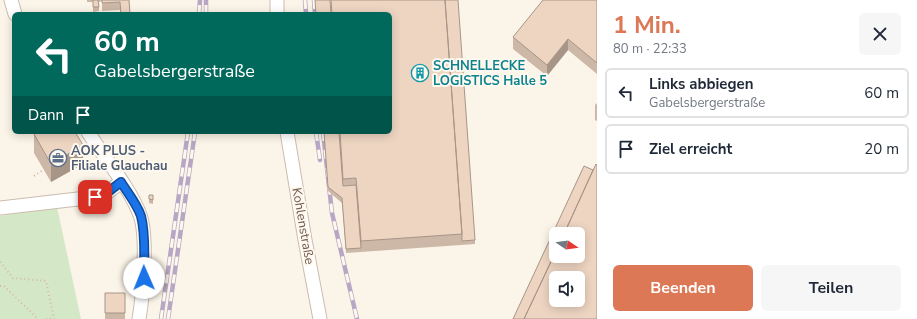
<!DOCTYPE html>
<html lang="de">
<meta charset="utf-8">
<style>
:root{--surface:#fff;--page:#f6f6f7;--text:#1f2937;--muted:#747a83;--line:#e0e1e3;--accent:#dc7856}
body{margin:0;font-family:"Nunito Sans",sans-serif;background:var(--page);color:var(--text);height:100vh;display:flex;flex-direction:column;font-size:15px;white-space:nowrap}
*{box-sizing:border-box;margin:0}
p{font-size:13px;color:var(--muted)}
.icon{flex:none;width:22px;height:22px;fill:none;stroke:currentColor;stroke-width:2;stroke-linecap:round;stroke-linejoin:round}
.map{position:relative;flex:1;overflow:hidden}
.sheet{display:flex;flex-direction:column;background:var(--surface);width:320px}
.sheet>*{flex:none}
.hud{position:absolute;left:12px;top:12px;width:380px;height:122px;border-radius:6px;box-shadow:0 2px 10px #0003;background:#00695c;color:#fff;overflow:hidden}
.needle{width:26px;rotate:103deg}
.controls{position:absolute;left:549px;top:227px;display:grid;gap:8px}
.controls a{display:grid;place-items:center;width:36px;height:36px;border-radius:6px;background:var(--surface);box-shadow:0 2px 10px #0003;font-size:20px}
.pin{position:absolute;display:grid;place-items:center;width:34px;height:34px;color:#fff;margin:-17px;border-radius:8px;box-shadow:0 2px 6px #0006}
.me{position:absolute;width:44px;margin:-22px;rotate:359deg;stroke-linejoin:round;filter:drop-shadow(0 0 3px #0008)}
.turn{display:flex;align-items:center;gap:14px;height:84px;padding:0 16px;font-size:18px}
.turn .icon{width:52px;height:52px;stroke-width:2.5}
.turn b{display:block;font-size:28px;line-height:34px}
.then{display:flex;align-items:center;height:38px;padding:0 16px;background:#0003;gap:8px;font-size:15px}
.round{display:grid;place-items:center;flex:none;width:42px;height:42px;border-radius:6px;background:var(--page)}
.headline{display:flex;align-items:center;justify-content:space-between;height:68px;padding:0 16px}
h1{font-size:24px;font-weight:700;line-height:30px;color:var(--accent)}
.primary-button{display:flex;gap:8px;margin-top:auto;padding:8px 16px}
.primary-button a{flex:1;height:46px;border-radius:6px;background:var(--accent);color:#fff;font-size:16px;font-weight:700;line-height:46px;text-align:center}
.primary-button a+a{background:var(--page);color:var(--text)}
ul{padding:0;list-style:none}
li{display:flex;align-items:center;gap:12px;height:50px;margin:0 8px 6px;padding:0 8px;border:2px solid var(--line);border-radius:6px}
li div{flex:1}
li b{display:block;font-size:15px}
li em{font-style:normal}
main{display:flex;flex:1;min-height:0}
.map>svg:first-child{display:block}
</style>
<main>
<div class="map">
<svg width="597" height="319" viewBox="0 0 597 319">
<rect width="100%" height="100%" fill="#fbf4e8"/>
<!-- green -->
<path fill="#d4e8c7" d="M57,207L81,319H0V216Z"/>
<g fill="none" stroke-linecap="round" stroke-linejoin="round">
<defs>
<path id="minor" d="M11,0L15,14
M277,14V0
M88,132C104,157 130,188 140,215C148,236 143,296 139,319
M287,132L305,240L320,319
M0,208L95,197L108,192L121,182"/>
</defs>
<!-- minor casing -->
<use href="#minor" stroke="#ccbcaf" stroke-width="15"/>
<!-- path -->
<path stroke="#d4b8a5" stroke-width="2" stroke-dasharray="1 3" stroke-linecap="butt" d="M34,176L43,170
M0,262L13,278L46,281L54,319
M0,286H4L38,319
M46,319L53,318"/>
<!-- minor -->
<use href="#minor" stroke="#fff" stroke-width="13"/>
<defs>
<path id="rail" d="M305,0L306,14
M314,0L315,14
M199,14L200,0
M206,14V0
M316,132L320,160
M323,132L332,213L357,319
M161,319L188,132
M168,319L195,132"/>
</defs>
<!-- rail casing -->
<use href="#rail" stroke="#b8a7c4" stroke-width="4.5"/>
<!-- rail -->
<use href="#rail" stroke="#fef8ee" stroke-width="3" stroke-dasharray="9" stroke-linecap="butt"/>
</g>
<!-- wall -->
<path fill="#cdb7a7" d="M87,0H129L130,14H120V10L102,11V1L99,2V11L93,12V2H87Z
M597,0V74L568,50L547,76L513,49V37Z
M597,103V121L595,120V105Z
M324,132L475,240V244L346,253L342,203L328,191Z
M34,134L83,164L51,182L34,153Z
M149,195H153V204L149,203Z
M105,293H125V319H105Z"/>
<!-- shaded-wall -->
<path fill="#a79588" d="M568,39V50L547,76V65Z
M83,145V164L51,182V164Z"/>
<!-- building -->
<path fill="#eed5c2" stroke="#a79588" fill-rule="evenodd" d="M93,0H98L99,7H93Z
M102,0H129L130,14H121L120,2L102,3Z
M315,0H330L331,14H316Z
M331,0H445L462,234L361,241L356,178L343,179L340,132H390V14H332Z
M445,0H458L475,240L462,241V234Z
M543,0H597V63L568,39L547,65L513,37Z
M37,132H75L83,145L51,164L34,134Z
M324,132H339L343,186L356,185L361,248L346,249L342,198L328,187Z
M596,164L597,165V319H524L556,251V256H578V234H564ZM556,278H578V300H556Z
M584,166L593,170L564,234H556V251L524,319H513Z
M149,195H153V200L149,199Z
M105,293H125V313H105Z"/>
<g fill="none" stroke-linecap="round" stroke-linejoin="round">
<defs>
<path id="route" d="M95,197L108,192L121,182C127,192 137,204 141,216C146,235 144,259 144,278"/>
</defs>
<!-- route casing -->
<use href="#route" stroke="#114b97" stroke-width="10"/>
<!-- route -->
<use href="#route" stroke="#1a73e8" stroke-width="7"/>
</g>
<!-- icons -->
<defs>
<symbol id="building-ring" viewBox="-11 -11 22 22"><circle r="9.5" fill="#fef8ee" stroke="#0f9aa8" stroke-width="1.5"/><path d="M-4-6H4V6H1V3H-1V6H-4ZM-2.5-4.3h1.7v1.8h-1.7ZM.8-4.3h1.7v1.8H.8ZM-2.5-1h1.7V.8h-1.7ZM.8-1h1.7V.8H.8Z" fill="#0f9aa8"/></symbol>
<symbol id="office-ring" viewBox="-11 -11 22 22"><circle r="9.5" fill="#fef8ee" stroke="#5c6f8a" stroke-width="1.5"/><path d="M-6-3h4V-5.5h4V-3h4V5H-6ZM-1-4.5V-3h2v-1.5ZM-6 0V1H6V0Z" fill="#5c6f8a"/></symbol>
</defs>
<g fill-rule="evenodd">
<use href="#building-ring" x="410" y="63" width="20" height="20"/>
<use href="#office-ring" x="48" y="148" width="20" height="20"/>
</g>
<g text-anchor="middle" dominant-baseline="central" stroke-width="4" stroke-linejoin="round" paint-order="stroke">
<!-- culture labels -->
<g font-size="13" font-weight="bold" fill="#0d838f" stroke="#fef8ee" text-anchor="start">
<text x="433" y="66">SCHNELLECKE<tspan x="433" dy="15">LOGISTICS Halle 5</tspan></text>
</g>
<!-- service labels -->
<g font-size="13" font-weight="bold" fill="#4e5e75" stroke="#fef8ee" text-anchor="start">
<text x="71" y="151">AOK PLUS -<tspan x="71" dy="15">Filiale Glauchau</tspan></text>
</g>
<!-- street labels -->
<g font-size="13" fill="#735c4e" stroke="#fef8ee">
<text transform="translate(303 226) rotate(80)">Kohlenstraße</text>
</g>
</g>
</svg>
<div class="controls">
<a><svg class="needle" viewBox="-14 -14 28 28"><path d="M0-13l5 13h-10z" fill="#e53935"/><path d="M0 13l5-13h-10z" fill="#747a83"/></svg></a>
<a><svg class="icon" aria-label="sound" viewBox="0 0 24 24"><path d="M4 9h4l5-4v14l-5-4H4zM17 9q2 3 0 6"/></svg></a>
</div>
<div class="pin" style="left:95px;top:197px;background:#d93025"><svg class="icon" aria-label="arrive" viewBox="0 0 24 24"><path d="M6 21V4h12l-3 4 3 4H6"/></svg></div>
<svg class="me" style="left:144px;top:278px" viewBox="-20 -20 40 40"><circle r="19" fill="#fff"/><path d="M0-13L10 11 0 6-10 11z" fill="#1a73e8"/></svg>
<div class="hud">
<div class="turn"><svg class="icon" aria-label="left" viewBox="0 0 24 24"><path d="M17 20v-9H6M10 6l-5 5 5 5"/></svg><div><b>60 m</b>Gabelsbergerstraße</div></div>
<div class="then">Dann<svg class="icon" aria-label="arrive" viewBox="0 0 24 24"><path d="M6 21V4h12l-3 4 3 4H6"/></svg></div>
</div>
</div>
<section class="sheet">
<div class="headline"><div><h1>1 Min.</h1><p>80 m · 22:33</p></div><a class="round"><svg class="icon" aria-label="close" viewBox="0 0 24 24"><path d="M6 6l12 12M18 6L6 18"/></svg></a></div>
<ul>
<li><svg class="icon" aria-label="left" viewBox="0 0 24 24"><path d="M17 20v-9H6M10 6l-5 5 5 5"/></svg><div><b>Links abbiegen</b><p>Gabelsbergerstraße</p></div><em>60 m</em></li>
<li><svg class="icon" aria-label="arrive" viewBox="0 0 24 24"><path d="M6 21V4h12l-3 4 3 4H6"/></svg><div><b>Ziel erreicht</b></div><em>20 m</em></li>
</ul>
<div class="primary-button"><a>Beenden</a><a>Teilen</a></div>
</section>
</main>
